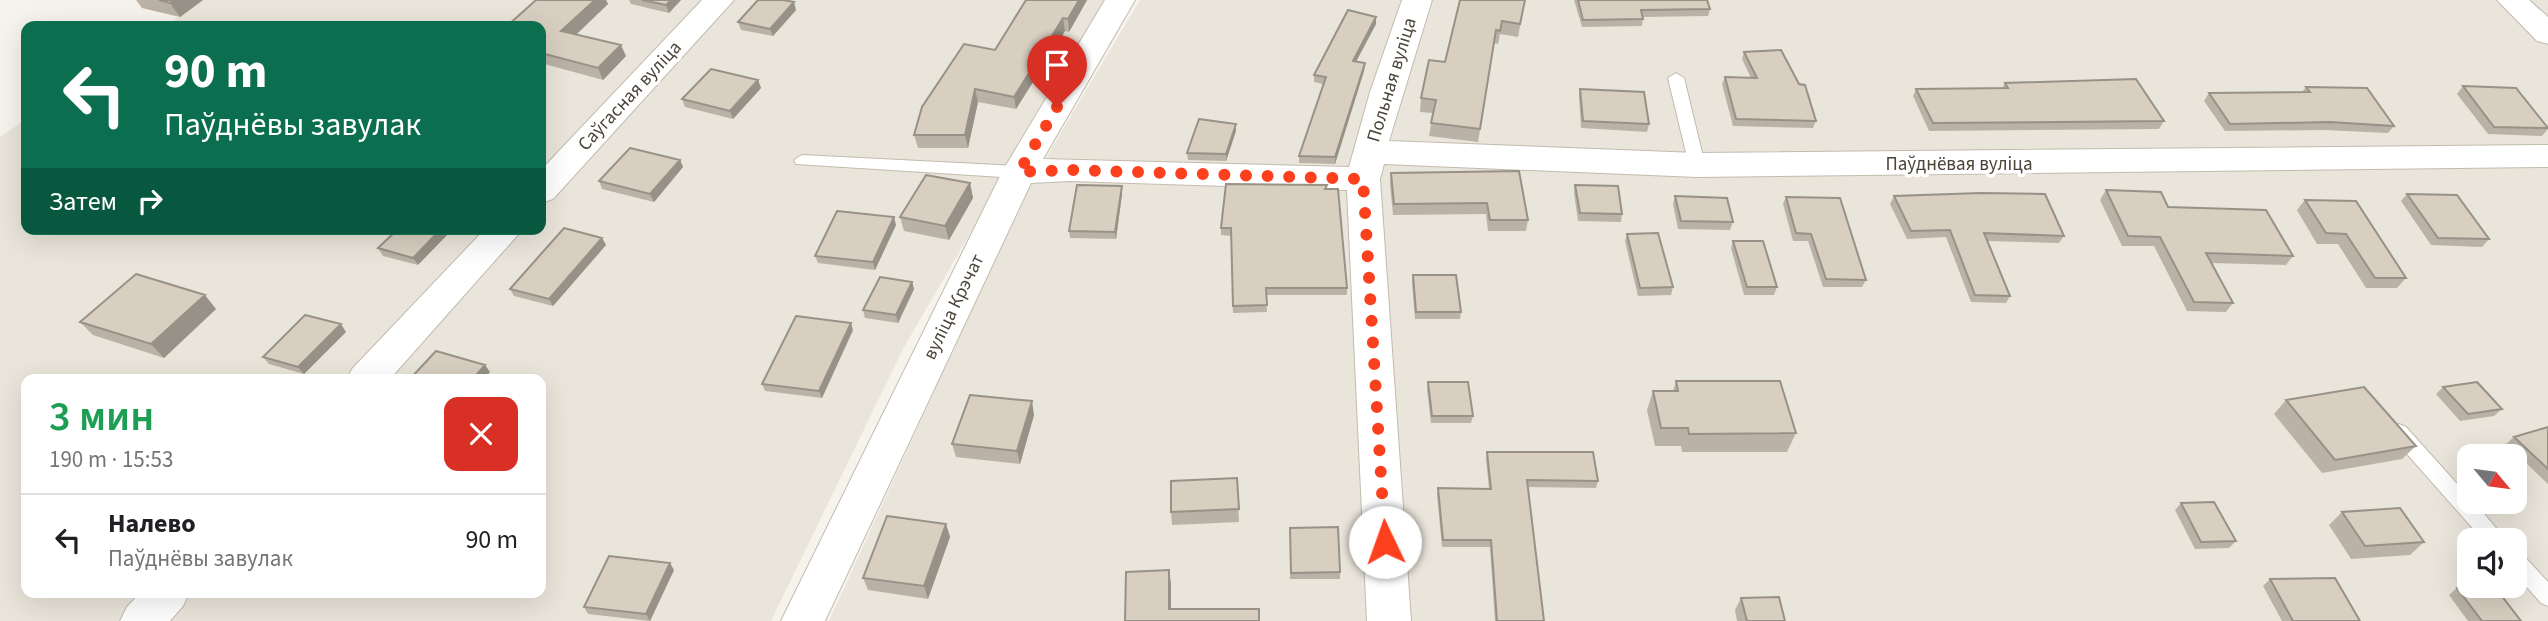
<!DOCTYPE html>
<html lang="ru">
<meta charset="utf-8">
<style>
:root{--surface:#fff;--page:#f6f6f6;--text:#202124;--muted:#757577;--line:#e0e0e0}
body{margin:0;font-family:"Source Sans 3",sans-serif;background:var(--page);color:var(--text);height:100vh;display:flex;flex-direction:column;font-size:26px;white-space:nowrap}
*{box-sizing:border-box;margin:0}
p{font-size:23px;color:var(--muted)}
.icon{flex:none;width:38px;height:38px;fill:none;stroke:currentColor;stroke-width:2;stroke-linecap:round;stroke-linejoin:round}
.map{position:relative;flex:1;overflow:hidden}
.details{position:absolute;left:21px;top:374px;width:525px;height:224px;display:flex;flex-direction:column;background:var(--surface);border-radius:14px;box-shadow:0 7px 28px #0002}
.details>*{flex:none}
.banner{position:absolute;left:21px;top:21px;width:525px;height:214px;border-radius:14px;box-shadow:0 7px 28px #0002;background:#0b6e4f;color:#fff;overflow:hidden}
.needle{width:46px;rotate:119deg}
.tools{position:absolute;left:2457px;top:444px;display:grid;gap:14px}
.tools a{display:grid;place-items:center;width:70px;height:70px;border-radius:14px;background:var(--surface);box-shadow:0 7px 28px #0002;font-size:35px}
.pin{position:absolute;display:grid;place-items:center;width:60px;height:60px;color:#fff;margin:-72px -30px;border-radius:50% 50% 50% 0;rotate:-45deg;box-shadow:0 0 7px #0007}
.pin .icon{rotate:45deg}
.me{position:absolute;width:77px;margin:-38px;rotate:357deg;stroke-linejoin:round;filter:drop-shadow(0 0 5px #0008)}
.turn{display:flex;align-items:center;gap:24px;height:147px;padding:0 28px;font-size:32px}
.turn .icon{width:91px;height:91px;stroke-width:2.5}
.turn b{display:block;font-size:49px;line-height:60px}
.then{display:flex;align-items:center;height:66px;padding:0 28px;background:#0003;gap:14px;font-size:26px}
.round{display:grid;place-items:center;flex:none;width:74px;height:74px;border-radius:14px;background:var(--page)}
.head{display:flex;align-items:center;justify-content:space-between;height:119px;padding:0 28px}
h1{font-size:42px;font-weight:600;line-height:52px;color:#1e9e55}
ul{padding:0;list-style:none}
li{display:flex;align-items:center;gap:21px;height:91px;padding:0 28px;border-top:2px solid var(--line)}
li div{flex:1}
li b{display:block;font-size:26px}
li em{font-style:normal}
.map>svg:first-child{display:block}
</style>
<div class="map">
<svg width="2548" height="621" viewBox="0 0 2548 621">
<rect width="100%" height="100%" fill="#f6f3ec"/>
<!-- residential -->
<path fill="#eae5da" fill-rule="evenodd" d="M203,0H1105L903,349L771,621H0V137L26,119V229H541V26H166ZM26,380H541V593H26Z
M1140,0H2548V621H829L1025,193ZM2469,457H2515V502H2469ZM2469,541H2515V586H2469Z"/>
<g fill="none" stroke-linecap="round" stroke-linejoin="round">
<defs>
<path id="service" d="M1676,73L1684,78L1705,165L1697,170L1689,165L1668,78Z
M802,155L1019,166L1027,172L1019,178L796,164L794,160Z
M2399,424L2406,427L2469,497V502H2474L2507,541H2484L2392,437L2390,432L2392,427Z
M2515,551L2522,554L2548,582V606L2541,603L2515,574Z"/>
<path id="minor" d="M702,0H734L553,199L541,203V170Z
M1105,0H1135L1043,159L1349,167L1370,92L1402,0H1432L1389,141L1697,153L2548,145V167L1697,177L1384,164L1380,179L1411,621H1367L1347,190L1070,181L1031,183L825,621H781L1002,172Z
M2497,0H2529L2548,17V44L2537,41Z
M485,229H523L389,380H347L352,369Z
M140,593H189L183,606L170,621H120L127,607Z"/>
</defs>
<!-- service casing -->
<use href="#service" stroke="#c2bbae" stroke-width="2"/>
<!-- minor casing -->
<use href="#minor" stroke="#c2bbae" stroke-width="2"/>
<!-- service -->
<use href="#service" fill="#fff" fill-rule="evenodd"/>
<!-- minor -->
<use href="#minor" fill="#fff" fill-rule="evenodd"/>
</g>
<!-- wall -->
<path fill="#bab2a6" d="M136,0H203L180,17L142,8Z
M536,0H606L608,4L576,35L626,56L603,80L541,63V26Z
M629,0H681L669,13L631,4Z
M1087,0L1069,32L1065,31L1016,109L978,102L968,148H918L914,135L995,50Z
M1525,0L1518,37L1500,34L1498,44L1494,43L1478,142L1429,136L1433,113L1420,112L1421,98L1445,62Z
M1574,0H1707L1710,9L1708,16L1643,17L1642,26L1582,27Z
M796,10L773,36L741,30L738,22Z
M1376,24L1356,62L1365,63L1364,71L1335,164L1299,163V156L1323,84L1314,82V75Z
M1744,52L1816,121L1813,128L1733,126L1722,84L1725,77L1751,78L1742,59Z
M758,80L761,88L733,119L685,107L682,99Z
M2005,83L2164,121L2159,129L1929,131L1913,96L1916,89L2002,88Z
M2463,86L2548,127V129L2542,136L2488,134L2457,94Z
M2306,87L2394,126L2388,133L2324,130L2225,131L2204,101L2209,93L2302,92Z
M1580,89L1649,124L1647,132L1581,128L1579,96Z
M1236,124V131L1226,161L1188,160L1187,153Z
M680,160L683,167L654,202L602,189L599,181Z
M1519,171L1528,220L1526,231H1488L1486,214L1393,215L1390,184L1391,173Z
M970,183L973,198L949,240L904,231L900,217Z
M1575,185L1622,214L1621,222L1578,221L1574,193Z
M1122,186V194L1116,239L1070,238L1069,231Z
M1327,189L1347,288V295H1266L1267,312L1233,313L1231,236L1221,235V228Z
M2106,190L2168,207L2293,256L2286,265L2211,263L2233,303L2226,312L2187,311L2154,246H2122L2100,200Z
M2407,194L2489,239L2482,247L2431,245L2401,201Z
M1675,196L1733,222L1730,230L1678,229L1673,204Z
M1894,196L2064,236L2059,243L1988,241L2010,296L2006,303L1971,302L1946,237L1907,239L1890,204Z
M1786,197L1866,280L1862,287H1823L1808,241H1793L1783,204Z
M2305,200L2406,278L2397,288H2366L2338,244H2317L2297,210Z
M896,225L875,270L818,263L815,256Z
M398,229L418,265L383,256L378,248Z
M1627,234L1673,287L1671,295L1638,296L1625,241Z
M602,238L606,245L553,306L514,296L510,289Z
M1733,241L1777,287L1774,295H1744L1731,248Z
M1413,275L1461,312L1460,319H1415L1412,283Z
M912,282L914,289L898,323L865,318L863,310Z
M216,309L164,358L93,335L80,322Z
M853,330L822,398L765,391L762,384Z
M346,332L304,374L269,364L263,357Z
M1676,381L1796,433L1787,452H1682L1681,446H1655L1647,410L1653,391H1673Z
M1428,382L1473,416L1471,423H1431L1427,389Z
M2443,387L2502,409L2494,416L2460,421L2436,394Z
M2286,400L2416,446L2402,459L2322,473L2274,414Z
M1034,415L1020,464L956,457L952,444Z
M2548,427V484L2506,444L2514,437Z
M1487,452L1598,481L1596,488L1528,487L1544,621H1495L1490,547H1442L1437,495L1438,488L1489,489L1486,459Z
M1237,478L1239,522L1172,525L1171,512Z
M2181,503L2236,541L2229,548L2195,549L2175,510Z
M2342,512L2424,542L2410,555L2351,559L2329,525Z
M946,524L950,537L928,599L868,590L863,578Z
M1290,528L1340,572V579H1290Z
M674,570L650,621L588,614L584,607Z
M2270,579L2360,621H2282L2263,586Z
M2457,588L2521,621H2468L2449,595Z
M1741,598L1785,621H1737L1735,610Z"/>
<!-- shaded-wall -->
<path fill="#979187" d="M174,0H203L180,17L170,3Z
M595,0H606L608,4L567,43L561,31Z
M671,0H681L669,13L666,5Z
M1079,0H1087L1069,32L1068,19Z
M794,2L796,10L773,36L770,29Z
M1376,17V24L1352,69L1353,61Z
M1063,18L1065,31L1016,109L1014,97Z
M621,45L626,56L603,80L598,68Z
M1365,63L1364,71L1335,164V157Z
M758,80L761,88L733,119L730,111Z
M975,89L978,102L968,148L965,135Z
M1236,124V131L1226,161V154Z
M680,160L683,167L654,202L650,194Z
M970,183L973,198L949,240L945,226Z
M1122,186V194L1116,239L1115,232Z
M894,217L896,225L875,270L873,262Z
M441,229H453L418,265L413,258Z
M602,238L606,245L553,306L549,299Z
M912,282L914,289L898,323L896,315Z
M205,295L216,309L164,358L151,344Z
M851,323L853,330L822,398L819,391Z
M341,324L346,332L304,374L298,367Z
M485,365L490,372L483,380H472Z
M1032,401L1034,415L1020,464L1017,451Z
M946,524L950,537L928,599L924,586Z
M670,563L674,570L650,621L646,614Z
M1169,570L1171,583V621L1169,609Z"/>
<!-- building -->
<path fill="#d8cfc1" stroke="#979187" stroke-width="2" d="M159,0H174L170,3Z
M536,0H595L561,31L621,45L598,68L541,53V26H507Z
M642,0H671L666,5Z
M758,0H783L794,2L770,29L738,22Z
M1026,0H1079L1068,19L1063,18L1014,97L975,89L965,135H914L922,107L964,44L995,50Z
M1460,0H1525L1520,24L1502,21L1500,31L1496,30L1480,129L1431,123L1436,100L1421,98L1429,60L1445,62Z
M1578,0H1707L1710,9L1641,10L1643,19L1583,20Z
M1348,10L1376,17L1353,61L1365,63L1335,157L1299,156L1326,77L1314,75Z
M1781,50L1799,84L1805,85L1816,121L1736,119L1725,77L1757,78L1744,52Z
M711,69L758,80L730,111L682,99Z
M2136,79L2164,121L1933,123L1916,89L2008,88L2005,83Z
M2463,86L2516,88L2548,128L2494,127Z
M2306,87L2367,88L2394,126L2330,122L2230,124L2209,93L2310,92Z
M1580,89L1644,92L1649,124L1583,121Z
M1199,119L1236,124L1226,154L1187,153Z
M630,148L680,160L650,194L599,181Z
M1519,171L1528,220H1490L1487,203L1394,204L1391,173Z
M926,175L970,183L945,226L900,217Z
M1226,184L1327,185L1325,189H1338L1347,288H1266L1267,305L1233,306L1231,228H1221Z
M1077,185L1122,186L1115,232L1069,231Z
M1575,185L1618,186L1622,214L1580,213Z
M2106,190L2161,192L2168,207L2266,210L2293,256L2206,253L2233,303L2194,302L2160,237L2128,236Z
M1981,193L2045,194L2064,236L1984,233L2010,296L1975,295L1950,230L1911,231L1894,196Z
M2407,194L2457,195L2489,239L2438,238Z
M1675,196L1727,198L1733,222L1681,221Z
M1786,197L1840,198L1866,280L1826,279L1811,234L1796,233Z
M2305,200L2356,201L2406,278H2375L2346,234L2326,233Z
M837,211L894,217L873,262L815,256Z
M564,228L602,238L549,299L510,289Z
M398,229H441L413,258L378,248Z
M1658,233L1673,287L1640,288L1627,234Z
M1733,241H1763L1777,287H1747Z
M136,274L205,295L151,344L80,322Z
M1413,275H1456L1461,312H1416Z
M880,277L912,282L896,315L863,310Z
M305,315L341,324L298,367L263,357Z
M796,316L851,323L819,391L762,384Z
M436,351L485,365L472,380H409Z
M1676,381H1780L1796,433L1689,434L1688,428H1661L1653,391H1678Z
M1428,382H1468L1473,416H1432Z
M2477,382L2502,409L2468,414L2443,387Z
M2364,387L2416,446L2335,460L2286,400Z
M970,395L1032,401L1017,451L952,444Z
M2548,427V469L2514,437Z
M1487,452H1593L1598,481L1527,480L1544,621H1497L1491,540H1443L1438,488L1491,489Z
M1237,478L1239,509L1171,512V481Z
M2214,502L2236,541L2201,542L2181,503Z
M2400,508L2424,542L2365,546L2342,512Z
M887,516L946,524L924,586L863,578Z
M1338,527L1340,572L1291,573L1290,528Z
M609,556L670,563L646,614L584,607Z
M1169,570V609H1259V621H1125L1126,572Z
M2335,578L2360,621H2293L2270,579Z
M2473,586H2494L2521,621H2482L2457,588Z
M1779,597L1785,621H1747L1741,598Z"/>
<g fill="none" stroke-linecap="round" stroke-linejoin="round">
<!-- route -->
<path stroke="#fc3f1d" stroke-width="12" stroke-dasharray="0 21.6" d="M1057,107L1019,172L1070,170L1363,179L1385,542"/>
</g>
<g text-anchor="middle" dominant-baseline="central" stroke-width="7" stroke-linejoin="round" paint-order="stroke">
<!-- street labels -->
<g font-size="19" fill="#4b4439" stroke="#fff">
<text transform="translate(1392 80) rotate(-73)">Польная вуліца</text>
<text transform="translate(630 96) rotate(-47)">Саўгасная вуліца</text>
<text x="1959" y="164">Паўднёвая вуліца</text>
<text transform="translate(954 307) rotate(-64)">вуліца Крэчат</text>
</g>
</g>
</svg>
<div class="tools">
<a><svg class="needle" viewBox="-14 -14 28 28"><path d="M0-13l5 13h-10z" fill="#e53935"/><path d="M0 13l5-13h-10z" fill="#757577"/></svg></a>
<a><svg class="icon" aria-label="sound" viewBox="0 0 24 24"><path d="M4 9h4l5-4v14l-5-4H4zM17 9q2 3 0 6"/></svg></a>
</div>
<div class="pin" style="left:1057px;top:107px;background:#d93025"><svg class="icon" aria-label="arrive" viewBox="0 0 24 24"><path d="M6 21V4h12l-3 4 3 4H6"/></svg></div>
<svg class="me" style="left:1385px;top:542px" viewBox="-20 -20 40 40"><circle r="19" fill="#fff"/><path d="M0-13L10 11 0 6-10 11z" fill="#fc3f1d"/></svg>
<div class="banner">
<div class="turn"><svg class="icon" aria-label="left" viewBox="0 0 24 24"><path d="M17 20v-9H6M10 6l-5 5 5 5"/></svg><div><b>90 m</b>Паўднёвы завулак</div></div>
<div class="then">Затем<svg class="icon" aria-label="right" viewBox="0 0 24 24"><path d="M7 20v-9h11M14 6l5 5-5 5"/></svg></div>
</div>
<section class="details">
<div class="head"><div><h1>3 мин</h1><p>190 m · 15:53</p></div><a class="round" style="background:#d93025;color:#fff"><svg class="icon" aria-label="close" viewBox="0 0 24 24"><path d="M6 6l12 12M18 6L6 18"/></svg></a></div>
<ul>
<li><svg class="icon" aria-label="left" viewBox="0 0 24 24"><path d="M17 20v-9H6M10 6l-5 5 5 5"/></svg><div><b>Налево</b><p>Паўднёвы завулак</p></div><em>90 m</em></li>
</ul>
</section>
</div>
